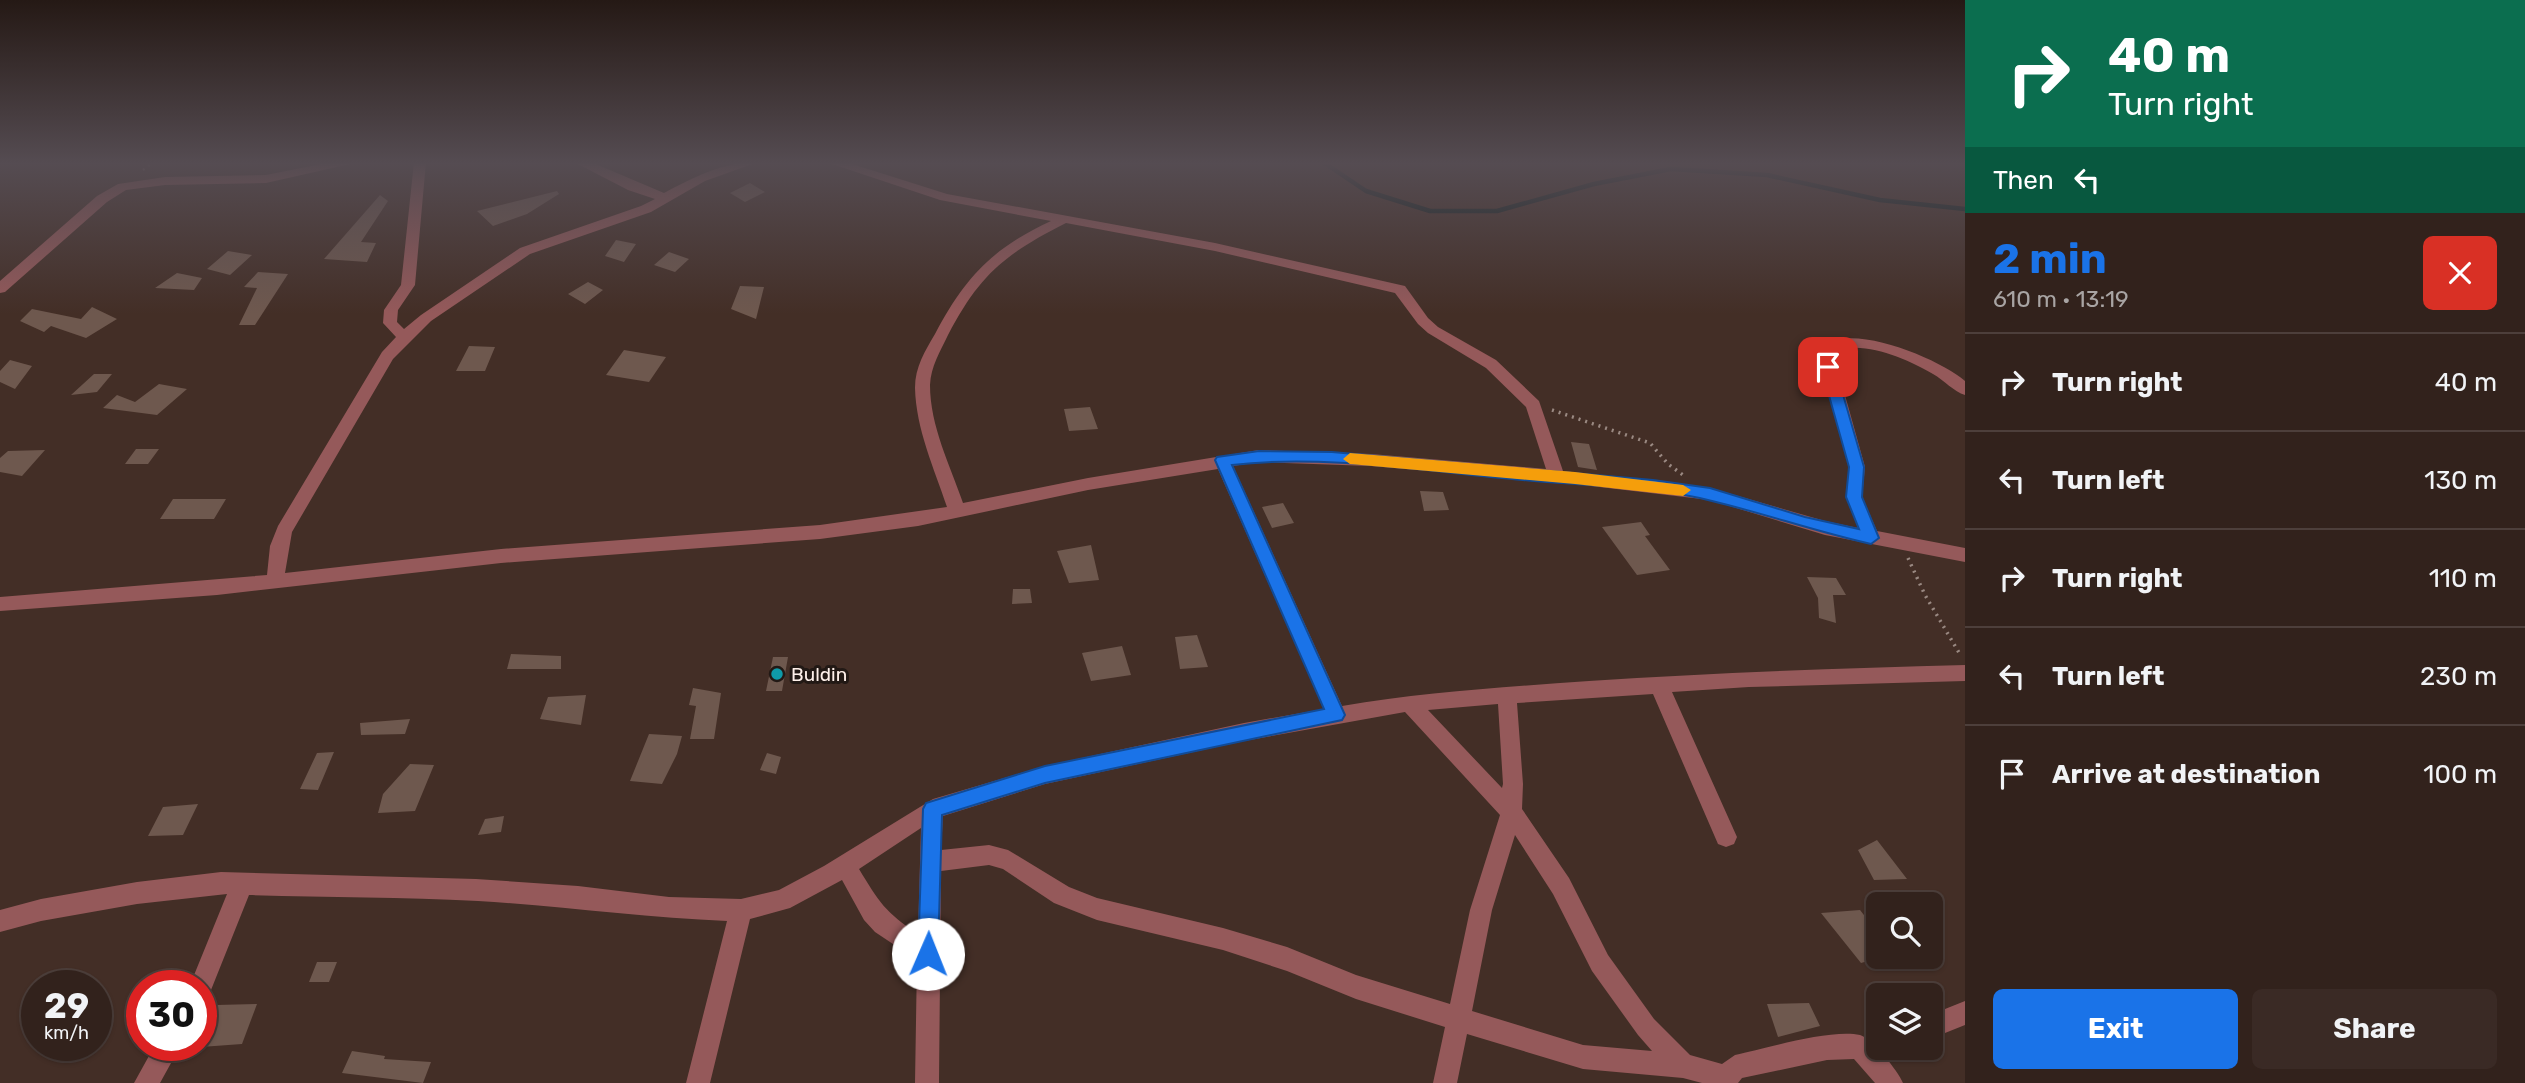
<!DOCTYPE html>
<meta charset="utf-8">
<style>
:root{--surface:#32221c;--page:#3a2a25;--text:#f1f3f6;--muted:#a8a4a3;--line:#4d3f3b;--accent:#1a73e8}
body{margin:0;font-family:Rubik,sans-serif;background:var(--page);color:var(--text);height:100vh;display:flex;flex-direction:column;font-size:26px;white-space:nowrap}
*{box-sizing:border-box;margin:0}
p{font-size:23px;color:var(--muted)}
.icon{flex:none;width:38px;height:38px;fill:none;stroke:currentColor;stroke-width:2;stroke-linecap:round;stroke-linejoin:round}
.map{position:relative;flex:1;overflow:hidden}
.drawer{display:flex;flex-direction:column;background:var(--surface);width:560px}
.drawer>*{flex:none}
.guide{background:#0b6e4f;color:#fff;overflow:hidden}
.buttons{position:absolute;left:1866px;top:892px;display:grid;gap:14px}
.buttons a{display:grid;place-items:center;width:77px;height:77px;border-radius:10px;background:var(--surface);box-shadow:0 2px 5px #0004,0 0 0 2px var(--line);font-size:35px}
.speed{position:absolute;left:21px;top:970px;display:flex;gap:14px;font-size:35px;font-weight:700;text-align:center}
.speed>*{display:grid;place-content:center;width:91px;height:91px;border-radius:50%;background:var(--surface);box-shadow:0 2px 5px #0004,0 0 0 2px var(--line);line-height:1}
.speed small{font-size:18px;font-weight:400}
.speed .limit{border:10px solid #d22;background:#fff;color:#111}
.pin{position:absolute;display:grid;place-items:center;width:60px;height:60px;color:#fff;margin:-30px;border-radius:14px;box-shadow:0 4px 10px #0006}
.me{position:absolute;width:77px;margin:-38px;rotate:1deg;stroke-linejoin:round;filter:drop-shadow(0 0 5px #0008)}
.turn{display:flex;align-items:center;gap:24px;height:147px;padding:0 28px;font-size:32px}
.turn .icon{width:91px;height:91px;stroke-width:2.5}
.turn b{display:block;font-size:49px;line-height:60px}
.then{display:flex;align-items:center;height:66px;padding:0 28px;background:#0003;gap:14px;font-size:26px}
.round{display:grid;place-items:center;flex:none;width:74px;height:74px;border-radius:10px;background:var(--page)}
.headline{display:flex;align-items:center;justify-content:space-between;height:119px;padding:0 28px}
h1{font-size:42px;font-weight:700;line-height:52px;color:var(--accent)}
.button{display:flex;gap:14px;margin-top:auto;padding:14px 28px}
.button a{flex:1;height:80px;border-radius:10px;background:var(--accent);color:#fff;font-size:28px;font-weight:700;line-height:80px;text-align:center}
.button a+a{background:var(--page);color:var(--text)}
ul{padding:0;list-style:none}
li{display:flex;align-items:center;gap:21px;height:98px;padding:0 28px;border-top:2px solid var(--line)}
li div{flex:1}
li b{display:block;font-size:26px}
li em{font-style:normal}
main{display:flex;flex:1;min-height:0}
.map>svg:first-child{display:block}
</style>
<main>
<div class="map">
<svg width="1965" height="1083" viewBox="0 0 1965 1083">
<rect width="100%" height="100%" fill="#432e26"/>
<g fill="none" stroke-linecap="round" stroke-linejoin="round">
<!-- stream -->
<path stroke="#0b1d1e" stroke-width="4.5" d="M1323,162L1366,191L1430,211H1497L1594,184L1671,169L1767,175L1880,200L1965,209"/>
</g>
<!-- building -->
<path fill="#6e584e" d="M750,183L765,192L745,202L730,193Z
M557,191L559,194L527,214L493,226L477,211Z
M380,195L388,201L361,242L376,243L367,262L324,259Z
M616,240L636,244L624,262L605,256Z
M228,251L252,255L230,275L207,269Z
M669,252L689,259L675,272L654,265Z
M258,272L288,274L255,325H239L257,288L244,287Z
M177,273L202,278L194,290L155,288Z
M588,282L603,290L585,304L568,294Z
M740,286L764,287L756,319L731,309Z
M92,307L117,319L86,338L51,326L44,332L20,321L32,309L81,319Z
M469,346L495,347L485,371H456Z
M624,350L666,357L649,382L606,375Z
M10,360L32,366L15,389L0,382V371Z
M94,374H112L97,392L71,395Z
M159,384L187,389L157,415L103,408L117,395L135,402Z
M1090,407L1098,429L1069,431L1064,409Z
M1571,442L1589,444L1597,470L1578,467Z
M136,449H159L148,464H125Z
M45,450L22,476L0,472V458L8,451Z
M1420,491L1443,492L1449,510L1424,511Z
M173,499H226L214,519H160Z
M1283,503L1294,523L1272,528L1262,507Z
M1641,522L1650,535L1645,536L1670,570L1637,575L1602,527Z
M1091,545L1099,580L1069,583L1057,551Z
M1807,577L1836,578L1846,595H1833L1836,623L1819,618L1818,598Z
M1013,589H1030L1032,603L1012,604Z
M1197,635L1208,667L1180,669L1175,637Z
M1122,646L1131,675L1091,681L1082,653Z
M511,654L561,656V669H507Z
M773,657H788L782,691H766Z
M693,688L721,693L714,739H690L696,706L689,705Z
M586,695L581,725L540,719L548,697Z
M410,719L405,734L361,735L360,723Z
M649,734L682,736L677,754L662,784L630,781Z
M334,752L318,790L300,789L317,753Z
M767,753L781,757L776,774L760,770Z
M410,764L434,765L415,811L378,813L383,794Z
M198,804L183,835L148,836L163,807Z
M504,816L501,832L478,835L485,819Z
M1877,840L1907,879L1874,880L1858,850Z
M1860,910L1878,933V958L1861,963L1821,913Z
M317,962H337L329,982H309Z
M1809,1003L1820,1026L1778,1037L1767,1004Z
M257,1004L242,1044L201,1047V1020L204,1012L213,1011L216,1005Z
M352,1051L385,1056L384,1059L431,1062L423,1083L342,1073Z"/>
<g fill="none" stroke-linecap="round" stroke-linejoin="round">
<!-- path-far1 -->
<path stroke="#9a8982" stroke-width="2.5" stroke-dasharray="2 4.5" stroke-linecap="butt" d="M143,170L153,162"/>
<!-- path -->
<path stroke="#9a8982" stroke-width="3.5" stroke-dasharray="2 5" stroke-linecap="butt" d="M1552,410L1650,443L1668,464L1683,475
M1908,558L1925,595L1961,656"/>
<!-- minor -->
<path fill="#95595a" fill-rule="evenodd" d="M331,162H359L266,183L165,185L126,190L107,202L5,292L0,293V281L97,196L118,184L165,177L266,175Z
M414,162H426L415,285L398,310L397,322L404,329L421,315L520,248L641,206L655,199L628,190L574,162H591L664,193C694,177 723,162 758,162L705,181L651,212L530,254L431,321L393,359L292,532L285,573L501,549L820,525L947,507C934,468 916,429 915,388C915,367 925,351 935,334C965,277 993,248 1051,221L940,200L826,162H846L947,194L1215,243L1405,286L1428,318L1438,327L1496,360L1539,401L1563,471L1710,488L1825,521L1858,528L1846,497L1849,467L1818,350C1845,318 1940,359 1965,381V395C1954,392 1944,380 1933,374C1907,359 1863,339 1833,352L1865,467L1862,497L1877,531L1965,548V562L1825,535L1710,500L1557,482L1371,466L1259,462L1233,466L1342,706C1424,692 1506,687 1589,681C1715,673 1840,668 1965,665V681L1749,687L1672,692L1737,837L1734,844L1726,847L1718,844L1653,694L1517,703L1523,784L1522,809L1569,878L1608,955L1654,1019L1690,1055L1722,1064L1735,1055C1767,1048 1830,1029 1860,1035C1872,1038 1898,1071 1903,1083H1875L1854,1059L1827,1060L1742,1078L1738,1083H1702L1683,1078L1583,1069L1467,1034L1457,1083H1433L1445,1027L1356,999L1287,971L1223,950L1097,920L1054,903L1003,869L989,865L941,871L939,1083H915L917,960L875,932L864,920L842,880L790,908L750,919L710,1083H686L727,921C644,918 561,906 478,901C402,897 325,897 249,895L209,995L201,999V985H190L227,894L137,904L41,921L0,932V910L41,899L137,882L221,872L476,879L578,886L669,897L741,899L779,890L824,866L933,799L1045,766L1244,723L1324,709L1218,469L1088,490L918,526L820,539L501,563L217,595L0,611V597L267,575L270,546L278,526L382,352L396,337L383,323L384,310L401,285ZM1066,223L1215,251L1395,293L1418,324L1428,333L1486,368L1526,407L1546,469L1371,454L1259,450L1088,478L963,503C950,465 930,426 930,385C931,366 940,352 948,335C980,274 1005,254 1066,223ZM1498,704L1503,784L1502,788L1428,710ZM1405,712L1500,815L1470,910L1450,1004L1356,975L1287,947L1223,928L1097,898L1069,887L1008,850L989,845L941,850L943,816L1045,784L1244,741ZM921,828L918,934C885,912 879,902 859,869ZM1515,835L1553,894L1592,971L1638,1035L1652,1051L1583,1045L1472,1011L1492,910Z
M1965,1001V1025L1930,1039V1015Z
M155,1045H181L160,1083H134Z"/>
</g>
<!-- sky -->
<linearGradient id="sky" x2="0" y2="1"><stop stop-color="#251915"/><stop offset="0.52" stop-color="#554c52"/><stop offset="1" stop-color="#554c52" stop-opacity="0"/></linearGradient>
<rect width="1965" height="314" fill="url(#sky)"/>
<!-- route -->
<path fill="#1a73e8" stroke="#114b97" stroke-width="2" d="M1828,362L1835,367L1864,467L1862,497L1879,538L1871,544C1817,532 1766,514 1712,501C1653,486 1583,486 1523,480C1428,472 1326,454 1232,465L1345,715L1342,720L1045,783L942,815L938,954L935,962L928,965L921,962L918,954L923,809L926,803L1045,766L1324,709L1215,460L1217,457L1259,451L1332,452L1653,480L1710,488L1805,517L1859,529L1846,497L1849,467L1821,367Z"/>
<!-- slow -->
<path fill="#f59e0b" d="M1350,453L1575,472L1683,485L1691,490L1683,496L1575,484L1350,464L1343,459Z"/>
<!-- markers -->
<circle fill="#0f9aa8" stroke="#221915" stroke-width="2.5" cx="777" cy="674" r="7"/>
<g text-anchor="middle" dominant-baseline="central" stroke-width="6" stroke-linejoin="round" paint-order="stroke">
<!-- poi labels -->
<g font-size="19" fill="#fef0ea" stroke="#221915" text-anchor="start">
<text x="791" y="674">Buldin</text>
</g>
</g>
</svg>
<div class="buttons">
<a><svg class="icon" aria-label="search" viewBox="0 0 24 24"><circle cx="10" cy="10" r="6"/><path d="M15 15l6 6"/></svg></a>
<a><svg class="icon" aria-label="layers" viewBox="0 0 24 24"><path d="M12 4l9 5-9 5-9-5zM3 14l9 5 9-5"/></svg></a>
</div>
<div class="speed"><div>29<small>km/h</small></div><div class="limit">30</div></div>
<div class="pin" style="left:1828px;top:367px;background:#d93025"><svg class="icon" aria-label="arrive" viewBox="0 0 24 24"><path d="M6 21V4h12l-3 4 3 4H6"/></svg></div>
<svg class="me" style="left:928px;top:954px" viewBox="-20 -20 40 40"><circle r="19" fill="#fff"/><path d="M0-13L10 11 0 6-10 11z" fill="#1a73e8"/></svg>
</div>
<section class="drawer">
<div class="guide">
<div class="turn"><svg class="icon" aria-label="right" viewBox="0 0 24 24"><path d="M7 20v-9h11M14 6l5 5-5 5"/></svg><div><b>40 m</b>Turn right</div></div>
<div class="then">Then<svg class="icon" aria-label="left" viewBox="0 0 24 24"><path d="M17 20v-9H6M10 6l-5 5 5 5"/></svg></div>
</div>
<div class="headline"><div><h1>2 min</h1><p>610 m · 13:19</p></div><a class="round" style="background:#d93025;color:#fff"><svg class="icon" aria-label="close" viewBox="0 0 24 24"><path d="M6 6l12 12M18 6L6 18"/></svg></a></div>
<ul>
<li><svg class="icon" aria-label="right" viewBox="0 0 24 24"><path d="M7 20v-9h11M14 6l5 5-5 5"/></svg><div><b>Turn right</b></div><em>40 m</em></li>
<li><svg class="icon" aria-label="left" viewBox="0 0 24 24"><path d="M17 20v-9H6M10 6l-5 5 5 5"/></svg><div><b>Turn left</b></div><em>130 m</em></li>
<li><svg class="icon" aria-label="right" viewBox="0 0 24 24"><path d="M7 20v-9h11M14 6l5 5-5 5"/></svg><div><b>Turn right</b></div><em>110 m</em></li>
<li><svg class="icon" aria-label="left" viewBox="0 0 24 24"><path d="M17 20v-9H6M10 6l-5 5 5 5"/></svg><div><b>Turn left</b></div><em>230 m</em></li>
<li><svg class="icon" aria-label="arrive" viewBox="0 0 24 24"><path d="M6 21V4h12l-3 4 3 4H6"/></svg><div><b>Arrive at destination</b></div><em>100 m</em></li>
</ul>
<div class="button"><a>Exit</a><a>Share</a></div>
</section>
</main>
